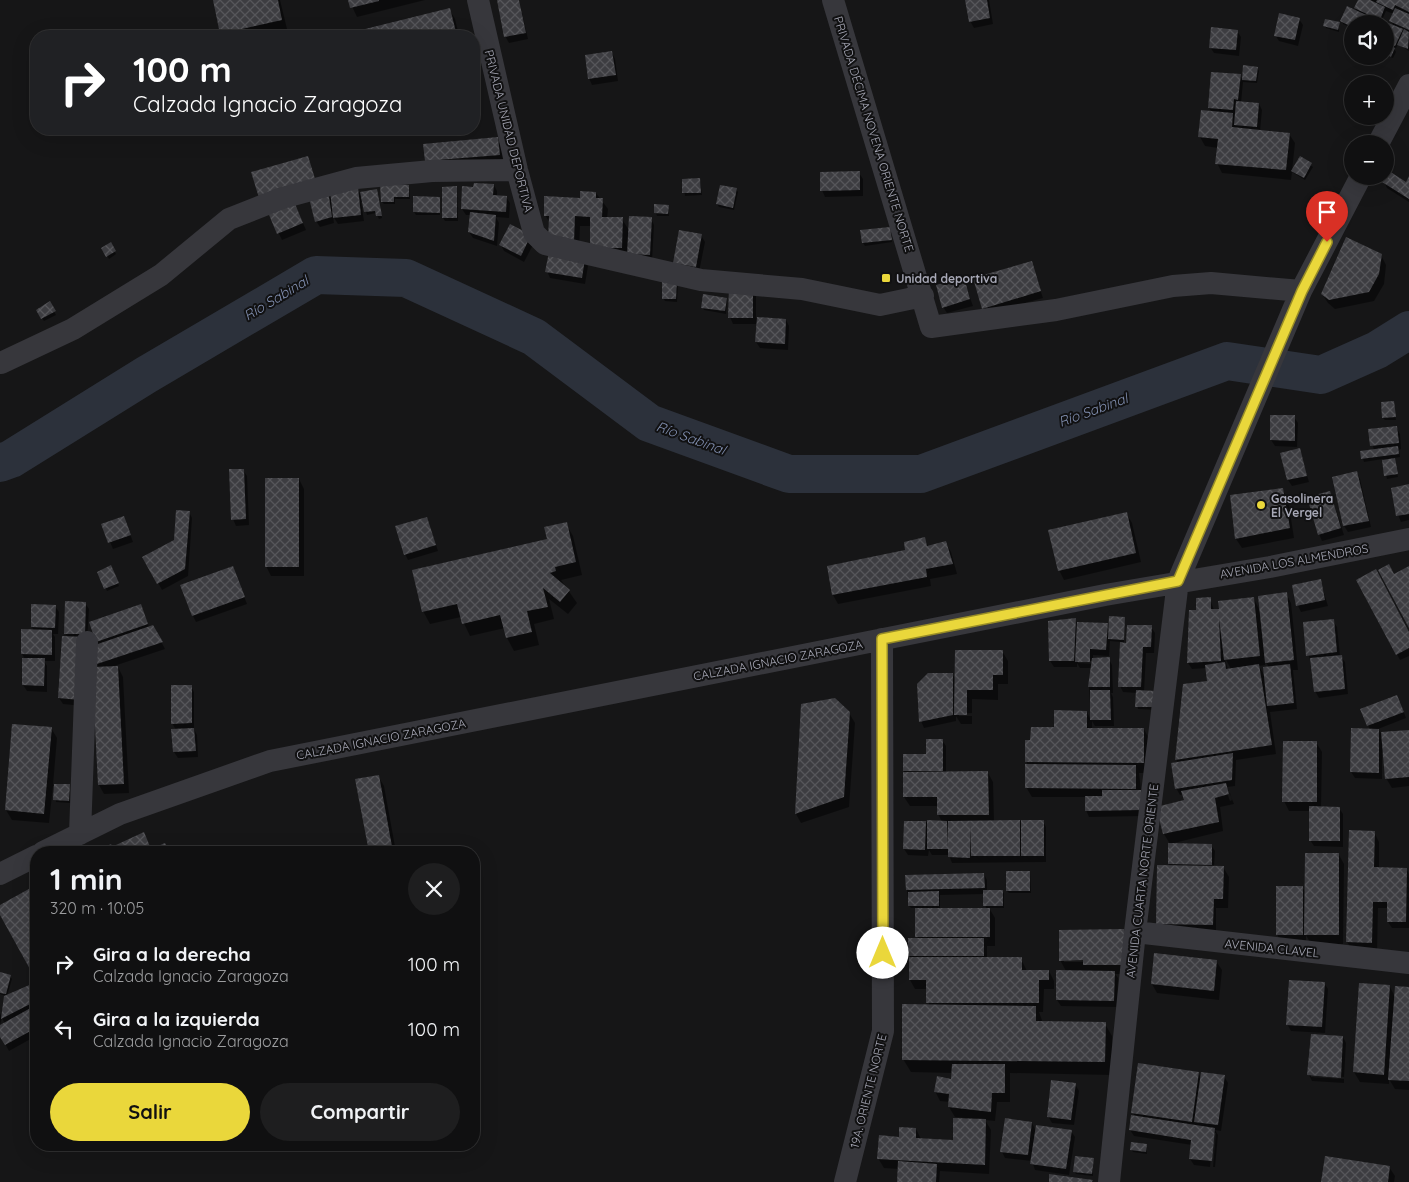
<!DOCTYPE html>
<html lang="es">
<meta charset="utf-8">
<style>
:root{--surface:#101011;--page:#1e1e1f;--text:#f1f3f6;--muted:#9c9d9f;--line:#303031;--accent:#ead73b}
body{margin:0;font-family:Quicksand,sans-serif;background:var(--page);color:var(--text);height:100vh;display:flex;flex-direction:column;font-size:19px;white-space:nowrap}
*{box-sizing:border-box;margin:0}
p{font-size:16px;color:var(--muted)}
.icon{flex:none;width:28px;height:28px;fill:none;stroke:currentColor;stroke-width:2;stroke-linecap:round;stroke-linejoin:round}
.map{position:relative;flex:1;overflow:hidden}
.sheet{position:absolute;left:30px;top:846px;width:450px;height:305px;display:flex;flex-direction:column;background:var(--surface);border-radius:20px;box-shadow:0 5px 20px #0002,0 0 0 1px var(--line)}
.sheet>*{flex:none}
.guide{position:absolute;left:30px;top:30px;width:450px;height:105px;border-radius:20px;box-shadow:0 5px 20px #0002,0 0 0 1px var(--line);background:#202124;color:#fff;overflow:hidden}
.buttons{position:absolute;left:1344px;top:15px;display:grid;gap:10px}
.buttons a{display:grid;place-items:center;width:50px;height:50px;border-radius:50%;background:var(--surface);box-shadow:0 5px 20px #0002,0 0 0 1px var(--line);font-size:25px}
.pin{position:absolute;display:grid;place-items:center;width:42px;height:42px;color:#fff;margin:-51px -21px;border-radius:50% 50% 50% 0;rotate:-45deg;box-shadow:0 0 5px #0007}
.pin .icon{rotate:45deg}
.me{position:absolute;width:55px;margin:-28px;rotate:0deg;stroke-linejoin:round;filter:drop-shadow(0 0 4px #0008)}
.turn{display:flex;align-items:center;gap:18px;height:105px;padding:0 20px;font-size:22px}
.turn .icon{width:65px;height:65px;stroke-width:2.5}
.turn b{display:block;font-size:35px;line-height:42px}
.round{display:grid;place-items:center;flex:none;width:52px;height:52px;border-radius:26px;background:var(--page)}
.headline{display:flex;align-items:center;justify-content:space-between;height:85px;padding:0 20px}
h1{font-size:30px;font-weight:700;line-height:38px}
.button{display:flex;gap:10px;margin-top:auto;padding:10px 20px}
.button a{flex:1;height:58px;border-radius:30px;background:var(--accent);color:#111;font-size:20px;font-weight:700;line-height:58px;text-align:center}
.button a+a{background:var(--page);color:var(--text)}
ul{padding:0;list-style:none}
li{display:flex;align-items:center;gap:15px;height:65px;padding:0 20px}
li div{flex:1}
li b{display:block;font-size:19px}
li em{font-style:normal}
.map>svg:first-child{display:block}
</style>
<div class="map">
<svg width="1409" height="1182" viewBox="0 0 1409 1182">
<defs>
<pattern id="building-cross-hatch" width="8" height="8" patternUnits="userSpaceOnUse" patternTransform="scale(1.25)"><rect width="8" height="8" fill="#3d3d41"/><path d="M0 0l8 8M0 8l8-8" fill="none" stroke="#56565a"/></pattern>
</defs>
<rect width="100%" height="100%" fill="#161617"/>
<!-- shadow -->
<path fill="#0007" fill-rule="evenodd" d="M217,0H280L287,29L256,36H223Z
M349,0H425L357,17Z
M501,0H519L528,39L509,43L505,36Z
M966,0H989L993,24L974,28L970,21Z
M1359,0H1409V51L1398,44L1396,48L1393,47L1396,52L1393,58L1385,55V26L1386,23L1394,27L1391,21L1394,14L1386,11L1381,22L1376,19L1379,24H1352V28L1343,24L1342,21L1358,13L1355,8ZM1400,27L1406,30L1404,34Z
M449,9L455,19L459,36H356L355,33Z
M1299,19L1303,25L1298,46L1279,41L1275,35Z
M1339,24V32L1326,28L1325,25Z
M1237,31L1241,37L1239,56L1214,53L1210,47Z
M612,53L615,59L618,81L592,85L589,78Z
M1244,67L1257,68L1259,71L1257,83L1243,82L1241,103L1259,104L1262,110L1260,131L1289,134L1295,143L1292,171L1300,158L1313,167L1305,180L1292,172L1291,180L1222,173L1217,163L1218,148L1205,146L1200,137L1212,112L1209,108L1240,76L1243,81Z
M497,138L501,145L503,161H426Z
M308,158L320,193L327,191L332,200L357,188L360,193L376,190L382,218L379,219L376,213L367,215L363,202H361L364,221L338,224L333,216L334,223L320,227L316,221Z
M859,173L863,179V196L825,197L822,190Z
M1409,179V202L1387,188L1384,182L1406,183Z
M683,180H700L702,195L685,196Z
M494,185L497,191V197H506L510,203L509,218L496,217L499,223L497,246L473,238L469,232L471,215H466L462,209L474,188Z
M409,186L410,199H395V204H384L382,202Z
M457,188L458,221H445L443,218Z
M736,189L738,192L734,210L719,207L717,204Z
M596,193L608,209L607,219H622L630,232L651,218L654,225L652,261L597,257L591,226H580L579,251L550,223L545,215Z
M439,198L440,215H416L414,212Z
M668,206L669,216H657L656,213Z
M296,207L306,230L282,240L268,211Z
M510,226L534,243L524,262L504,251L501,245Z
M891,231L892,242L865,246L863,243Z
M701,235L705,242L699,272L678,269Z
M110,244L116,254L109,259L103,248Z
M1381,255L1386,265L1384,284L1374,301L1335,309L1328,303L1322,294Z
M584,260L588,266L585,284L550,278L547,271Z
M1031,263L1043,298L986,314L983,308Z
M963,279L973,306L947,313L943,307Z
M678,284L677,302L665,301L663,298Z
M730,287L756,294V318L786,320L789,326L788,350L760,348L756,342L758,324H733L730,317Z
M727,299L726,314L704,310L703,308Z
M49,303L56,315L44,321L37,310Z
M1393,402L1396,420H1385L1383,418Z
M1272,416L1294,417L1298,423L1297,447L1275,446L1271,440Z
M1396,427L1400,434L1401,449L1399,450L1400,457L1394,458L1398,477L1387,479L1383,459L1364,462L1361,452L1374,451L1370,430Z
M1299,450L1309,482L1292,486L1288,480Z
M243,470L247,476L249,525L236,526L233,519Z
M1357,473L1360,479L1371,527L1348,532L1344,526L1333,478Z
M299,479L304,489V576H271L266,566Z
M1409,485V520L1401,522L1398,515Z
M1282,489L1288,499L1294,538L1242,548L1236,539Z
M1330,492L1344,535L1322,541L1319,534Z
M189,512L192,518L188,576L162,590L144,557L175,540Z
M1126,513L1132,523L1141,562L1064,580L1059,570Z
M124,518L133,542L113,549L103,525Z
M427,518L438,551L408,560L405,554Z
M566,524L573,536L582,575L561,580L577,603L568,614L549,599L554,619L534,624L539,645L514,651L507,638L505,628L470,636L461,617L430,624L423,611L548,540Z
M924,539L929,547L945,542L951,552L957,574L930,579L931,586L838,604L833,595Z
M233,568L247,604L196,622L193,616Z
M112,570L119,586L107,591L98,572Z
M1320,580L1328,606L1301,612L1298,606Z
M1358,580L1409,634V656L1400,660Z
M1286,594L1291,603L1298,670H1293L1297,709L1270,712L1276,754L1236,760L1235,786L1227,787L1234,804L1220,807L1223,831L1170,844L1164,834L1158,808L1186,801L1183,794L1180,795L1176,788L1178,763L1176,759L1209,682L1207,668L1192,669L1188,663L1190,611H1198L1210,599L1214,610L1254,599L1260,611ZM1224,656L1231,669L1228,670ZM1265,660L1269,668L1265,677L1259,666L1265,665ZM1227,793H1230L1232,800L1230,801Z
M85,603L89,609L83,706L63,704L59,698L68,638L65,633Z
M55,606L59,612L58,634H53L55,637V661H44L47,666V692L27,691L23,685L25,659L22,654L34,631L32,627Z
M140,606L149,627L153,626L165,649L111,667H118L123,677L129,793L104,794L99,785L97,642Z
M1124,618V644H1127L1151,627L1155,633L1154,653H1146L1144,692L1157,710L1138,709L1137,693L1123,692L1120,686L1121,642L1110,641L1109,656L1093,655V659H1109L1112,665L1113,693H1111L1113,697L1114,726H1095L1092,721V729H1144L1149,739V773H1139L1144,816L1089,817L1086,810V797H1032L1026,787L1028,765L1026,761L1032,741L1087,712L1091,720L1089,687L1092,668H1080L1077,663V667H1054L1050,661L1075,619L1077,623L1107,624L1110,630ZM1078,661H1096V664L1078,663Z
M1333,621L1337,627L1340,656L1345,662L1348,694L1319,698L1315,691L1311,661L1308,655Z
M1002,651L1008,661V684H998V700L972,699V713L959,714V716H972V724H961L956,716V721L924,728L921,721L952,674L956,680Z
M191,686L194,692V729L197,735L198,757L178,758L174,752L172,730H176L172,723Z
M1400,702L1406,718L1378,729L1381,733L1409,731V786L1392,788L1386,778L1384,753H1382V779L1355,778L1351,772L1370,730L1362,710Z
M802,705L849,713L855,723L849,807L801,823L796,814Z
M51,728L57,738L53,785L69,786L70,803L56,802L55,786H53L49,823L12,820L6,810Z
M942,740L946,746V773H988L993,782L994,821H1043L1046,827V862L952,863L949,855H932L929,850L928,856L908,855L904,849L905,822H942L938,814V806H910L904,797V770L927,755Z
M1316,742L1322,752L1321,808H1339L1343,814V847L1314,846L1310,840L1311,811H1289L1284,801Z
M378,776L384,786L396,852H370L357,780Z
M1374,832L1379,842V869L1407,870L1409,874V928H1392L1388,922L1389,908H1378L1377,952L1353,951L1347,942Z
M143,834L152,851L164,845L169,852H120L117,845Z
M1211,845L1215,851L1214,867H1223L1229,877L1228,908H1216V931L1161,930L1170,866L1169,864Z
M1339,855L1344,864L1343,944H1311L1306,935V941H1280L1277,934L1302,887L1306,893Z
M1030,872L1031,893H1009L1007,891Z
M984,874L987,880V891H1002L1004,893V908H989L995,918V946H987V959H1021L1027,971H1049L1054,981V989H1044L1043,1012H1039L1043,1023L1105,1024L1112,1036V1075L1010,1073V1102H997L995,1121L985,1120L991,1130L989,1174L940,1171L939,1182H898L899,1169L884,1168L878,1158L900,1138L916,1129L921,1139L954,1142L965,1118L955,1117L949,1107L950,1102L940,1101L935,1091L952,1080L953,1073L911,1072L903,1059L929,1006L928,989H915L910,980V956L918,939L916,908H911L909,906L907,890ZM984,894L986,909H940V895Z
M36,886V977L0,913V906Z
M1123,930L1129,974H1115L1118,978L1117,1007L1061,1006L1057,1000L1066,971L1060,960ZM1064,959H1089V962H1064Z
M1216,961L1222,970L1219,1000L1157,993L1152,984Z
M0,973L10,976L12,979L7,996L33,984L36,990V1036L9,1051L0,1034V1027L5,1024L2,1018L0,1025V1013L2,1017L6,996L0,994Z
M1324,983L1328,989L1325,1033L1291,1031L1287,1024Z
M1390,987L1395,997L1409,989V1090L1395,1089L1389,1079V1084L1360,1082L1354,1072Z
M1343,1037L1346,1043L1344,1077L1311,1074V1077L1344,1079V1083L1312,1081L1309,1075Z
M1198,1073L1201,1078L1224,1076L1228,1083L1221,1131L1215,1130L1218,1135L1215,1167H1213L1216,1133H1213L1210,1167L1194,1165L1190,1159L1192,1145L1134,1136L1130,1130L1135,1117L1133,1113Z
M1075,1084L1079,1091L1074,1125L1052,1123L1048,1116Z
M1032,1123L1036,1131H1071L1075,1137L1069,1175L1035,1170L1032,1161L1005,1158L1002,1152Z
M1146,1146L1147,1154L1133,1152L1131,1149Z
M1093,1159V1176L1076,1174L1074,1171Z
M1389,1167L1395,1176L1394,1182H1322Z"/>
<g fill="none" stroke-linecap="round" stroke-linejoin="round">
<!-- river -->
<path stroke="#2c313b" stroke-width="38" d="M0,463L11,459L146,375L316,275L406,278L534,337L649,423L789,474H921L1227,361L1321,375L1377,350L1409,330"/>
</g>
<!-- building -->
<path fill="url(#building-cross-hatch)" d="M213,0H278L282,20L220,34Z
M348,0H379V1L350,8Z
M497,0H519L526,33L504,37Z
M965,0H987L990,18L969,22Z
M1358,0H1370L1385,7L1380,20L1354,8Z
M1377,0H1409V12L1395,5L1393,10L1376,2Z
M1347,6L1366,15L1364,20L1367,15L1379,21L1378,24H1352V27L1340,21Z
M450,8L457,36H355L353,32Z
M1395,8L1409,14V30L1389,21Z
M1279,13L1300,18L1295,40L1274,36Z
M1325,19L1340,22L1338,30L1323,26Z
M1386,22L1403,29L1395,46L1385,42Z
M1211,27L1238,30L1236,50L1209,48Z
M1404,29L1409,32L1408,49L1397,45Z
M1385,43L1395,48L1391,57L1385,54Z
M612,51L616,75L588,79L585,55Z
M1243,65L1258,67L1256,81L1242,80Z
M1211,72L1241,74L1238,100L1234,99L1233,110L1208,108Z
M1236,101L1259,103L1257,127L1234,125Z
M1201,110L1233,113L1232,127L1290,133L1286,170L1215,164L1218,139L1198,137Z
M498,137L500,155L425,161L423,144Z
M308,156L317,185L260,201L251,172Z
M1300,156L1312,163L1304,178L1291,171Z
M860,171V190L820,191V172Z
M1389,171L1406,182L1409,176V199L1382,182Z
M700,178L701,193H682V179Z
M380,183L409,185V197H394V202H381Z
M474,183L494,184L493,195L507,196L506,212L461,209L462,186L473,187Z
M720,185L737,188L733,208L716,204Z
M457,186V218H442V187Z
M358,187L361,215L333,218L330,190Z
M377,189L382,216H376L375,211L364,212L360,192Z
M328,190L332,217L315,222L308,194Z
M580,191L596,192V198H603L602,217H623L622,248H590V217L575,216L574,242L548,241L549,216H544V196L580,198Z
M413,196L440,197V213L413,212Z
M293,199L303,223L277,234L267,210Z
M654,204L669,205L668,214L654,213Z
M470,212L496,215L494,241L468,232Z
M629,216L652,217L650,255L627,254Z
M510,224L531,235L521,256L499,245Z
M890,227L892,240L862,243L860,230Z
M679,230L702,234L696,267L673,263Z
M1346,237L1382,254L1379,274L1369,292L1329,300L1321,294Z
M111,242L116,251L106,257L101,248Z
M549,252L585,259L582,278L545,272Z
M1032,261L1041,291L982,309L973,278Z
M964,277L970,299L942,308L936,285Z
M662,279L677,280L676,299H662Z
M729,286H753V318H728Z
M703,294L727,298L725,311L701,308Z
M50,301L56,311L41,319L36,310Z
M757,317L786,319L785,344L755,342Z
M1394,401L1396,417L1382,418L1381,402Z
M1270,415H1295V441L1270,440Z
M1397,426L1399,443L1370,446L1368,429Z
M1398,446L1399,454L1361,459L1360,451Z
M1300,448L1307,476L1287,480L1280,453Z
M1395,458L1398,474L1384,476L1382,460Z
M229,469H244L246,519L231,520Z
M1357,471L1369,521L1343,526L1332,477Z
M265,478H299V567H265Z
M1409,484V514L1396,516L1391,488Z
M1283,488L1290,528L1235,539L1230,495Z
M1330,491L1341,528L1318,535L1307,497Z
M176,510L190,511L185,569L157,584L142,557L174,540Z
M1127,512L1136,553L1058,571L1048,530Z
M124,516L131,535L108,543L101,524Z
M427,517L436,545L404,555L395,526Z
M567,522L576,562L555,567L556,571L550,573L570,590L560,602L543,588L548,607L527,611L532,632L506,638L500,615L462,624L457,604L422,612L412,570L547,539L544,527Z
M925,537L927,546L946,541L953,564L926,569L927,577L832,595L827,566L905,550L904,542Z
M1389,564L1394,574L1409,566V628L1378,570Z
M111,565L119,583L104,589L97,572Z
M233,566L245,597L192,616L180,585Z
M1376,569L1409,632V648L1396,655L1356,580Z
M1321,579L1325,600L1296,606L1292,585Z
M1287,592L1294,660L1265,663L1258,596Z
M1211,597V609H1219L1218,601L1254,597L1260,656L1224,660L1219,618L1221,661L1187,663L1189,610H1196V598Z
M65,601L86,602L85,634H64Z
M31,604L56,605L55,628L31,627Z
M141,604L148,624L96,642L89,622Z
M1109,616L1125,617L1124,640L1108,639Z
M1076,618L1074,661H1049L1048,621Z
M1334,619L1337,652L1306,656L1303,622Z
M1077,622L1108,623L1106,650L1090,649V662H1075Z
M153,625L163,642L91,666L92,646Z
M1127,625H1152L1151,647H1143L1141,687H1118L1120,642L1126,643Z
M21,629L52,630V655L21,654Z
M62,636L85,637L80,700L58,698Z
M955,650H1003V675H993V690H967V715H954Z
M1342,655L1345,689L1314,692L1310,658Z
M1110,657V687H1088L1092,658Z
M22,658H45L44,686L22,685Z
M1225,662L1226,669L1259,664L1272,745L1175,760L1183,684L1207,681L1205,665Z
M1290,664L1294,703L1267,706L1263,667Z
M118,666L124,784L98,785L92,667Z
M928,673H953V715L919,722L917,684Z
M171,685H192V723L171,724Z
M1090,690H1110L1111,720H1090Z
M1136,690L1157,691L1156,707H1135Z
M1397,695L1404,712L1367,726L1360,709Z
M835,698L850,712L844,797L795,814L801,704Z
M1054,710L1087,711V728H1144V763L1025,762V740H1030L1031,727H1054Z
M12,724L52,727L44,814L5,810Z
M194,728L196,751L173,752L171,729Z
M1351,728L1379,729V773L1350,772Z
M1409,730V777L1385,779L1381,732Z
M926,739H943V771H903V754H926Z
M1283,741H1317V802H1282Z
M1233,753L1232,780L1175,789L1171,763Z
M1025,764L1136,765V789L1025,788Z
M988,771L989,815H937V797H903V772Z
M379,775L393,852H369L355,779Z
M1226,783L1229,794L1215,798L1219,822L1163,834L1156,807L1184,800L1181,791Z
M54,784H70L69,801L53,800Z
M1102,790H1141V810L1085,811V796H1102Z
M1309,806L1340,807V841H1309Z
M927,820L947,821L948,847V821L1020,820V856H971V825L970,858L948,857V849H927Z
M1021,820H1044V856H1021Z
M904,821H926L925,850L903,849Z
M1349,830L1375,831L1374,867L1407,868L1406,922H1387V902H1373L1372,943L1346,942Z
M144,832L151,849L165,843L169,852H119L116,845Z
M1168,843L1212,844V865L1168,864Z
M111,844L115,852H93Z
M1305,853H1339V935H1304Z
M1157,865L1224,866L1223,899H1214L1213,925L1156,924Z
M1006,871H1030V891H1006Z
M984,873L985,888L906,890L905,875Z
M36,885V980L0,915V905Z
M1276,886H1303V935H1276Z
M983,890H1003V906H983Z
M939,891V906H908V892Z
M915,908H990V937H915Z
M1124,929V965H1083V960L1059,961V930Z
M908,938H984V956H908Z
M1154,953L1217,960L1214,991L1151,984Z
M909,957H1022V970H1049V980H1039V1003H926V980H909Z
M1056,970L1115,971L1114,1001L1056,1000Z
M0,972L11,975L6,994L0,993Z
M1289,980L1325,982L1322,1027L1286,1025Z
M34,983L36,988V1001L1,1019L4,996Z
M1359,983L1390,985L1384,1075L1353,1072Z
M1395,986L1409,987V1081L1388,1080Z
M902,1004L1036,1006V1021L1106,1022L1105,1062L902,1060Z
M36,1005V1028L5,1045L0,1037V1025Z
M1311,1034L1343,1036L1341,1078L1307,1075Z
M1138,1063L1199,1072L1192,1122L1131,1113Z
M952,1064H1005V1093H992L991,1112L948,1107L949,1094L934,1092L937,1076L951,1079Z
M1201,1072L1225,1075L1218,1125L1194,1122Z
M1051,1080L1076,1083L1071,1120L1047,1117Z
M1131,1115L1215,1128L1212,1161L1189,1159L1191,1140L1129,1130Z
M953,1118L986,1119L985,1165L877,1159L879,1135L899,1137V1127L916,1128V1138L953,1140Z
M1005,1118L1032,1122L1028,1155L1000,1152Z
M1036,1125L1072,1130L1066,1169L1030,1164Z
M1131,1142L1147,1144L1146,1152L1130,1150Z
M1075,1156L1094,1158L1092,1174L1073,1172Z
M1325,1156L1390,1166L1388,1182H1321Z
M898,1161L937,1164L936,1182H897Z
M1049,1174L1093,1180L1092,1182H1049Z"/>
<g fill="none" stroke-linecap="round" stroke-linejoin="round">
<!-- minor -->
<path stroke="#37373c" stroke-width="22" d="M478,0L517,170L534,233L545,244L701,280L802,289L880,305L923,296
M833,0L931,327L1056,310L1173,286L1211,283L1301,291
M1378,144L1409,85
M1,363L73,329L161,275L229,219L282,198L356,178L432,171L517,170
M80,834L87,642
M43,852L120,814L270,761L1105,595L1270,567L1409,539
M0,874L36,856
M1135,932L1409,963
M845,1182L883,1031L882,639
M1109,1182L1135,932L1178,581L1301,291L1361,176"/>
</g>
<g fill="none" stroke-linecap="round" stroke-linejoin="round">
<defs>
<path id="route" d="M883,953L882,639L1178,581L1302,291L1327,242"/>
</defs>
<!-- route casing -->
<use href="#route" stroke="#988c26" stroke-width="12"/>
<!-- route -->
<use href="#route" stroke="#ead73b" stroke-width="9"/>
</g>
<!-- markers -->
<g fill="#ead73b" stroke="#111112" stroke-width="2">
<rect x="881" y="273" width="10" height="10" rx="2.5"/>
<circle cx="1261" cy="505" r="5"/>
</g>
<g text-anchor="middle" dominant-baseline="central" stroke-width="4" stroke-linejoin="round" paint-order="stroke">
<!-- street labels -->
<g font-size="12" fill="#a8a9b7" stroke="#111112">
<text transform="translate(509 131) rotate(76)">PRIVADA UNIDAD DEPORTIVA</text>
<text transform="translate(874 134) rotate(73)">PRIVADA DÉCIMA NOVENA ORIENTE NORTE</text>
<text transform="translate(1294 561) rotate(-10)">AVENIDA LOS ALMENDROS</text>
<text transform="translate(778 660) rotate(-11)">CALZADA IGNACIO ZARAGOZA</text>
<text transform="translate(381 739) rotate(-11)">CALZADA IGNACIO ZARAGOZA</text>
<text transform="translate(1142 881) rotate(-83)">AVENIDA CUARTA NORTE ORIENTE</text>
<text transform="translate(1272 948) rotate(6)">AVENIDA CLAVEL</text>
<text transform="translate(868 1091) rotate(-76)">19A. ORIENTE NORTE</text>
</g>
<!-- poi labels -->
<g font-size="12" font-weight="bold" fill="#a8a9b7" stroke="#111112" text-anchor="start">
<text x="896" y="278">Unidad deportiva</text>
<text x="1271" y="498">Gasolinera<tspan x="1271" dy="14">El Vergel</tspan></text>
</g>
<!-- water labels -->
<g font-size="14" font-style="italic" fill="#818fb0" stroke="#111112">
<text transform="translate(276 298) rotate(-31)">Río Sabinal</text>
<text transform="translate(1093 410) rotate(-20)">Río Sabinal</text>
<text transform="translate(691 438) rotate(20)">Río Sabinal</text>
</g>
</g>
</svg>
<div class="buttons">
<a><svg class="icon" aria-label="sound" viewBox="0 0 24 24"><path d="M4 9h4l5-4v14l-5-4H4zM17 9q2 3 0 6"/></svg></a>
<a>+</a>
<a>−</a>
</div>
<div class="pin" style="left:1327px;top:242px;background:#d93025"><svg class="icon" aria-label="arrive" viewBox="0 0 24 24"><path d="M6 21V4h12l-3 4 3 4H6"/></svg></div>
<svg class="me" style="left:883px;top:953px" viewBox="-20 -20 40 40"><circle r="19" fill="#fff"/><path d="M0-13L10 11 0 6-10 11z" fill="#ead73b"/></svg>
<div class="guide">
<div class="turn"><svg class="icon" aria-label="right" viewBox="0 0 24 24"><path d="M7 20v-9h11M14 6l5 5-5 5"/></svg><div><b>100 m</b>Calzada Ignacio Zaragoza</div></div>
</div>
<section class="sheet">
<div class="headline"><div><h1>1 min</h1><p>320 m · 10:05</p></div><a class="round"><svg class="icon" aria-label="close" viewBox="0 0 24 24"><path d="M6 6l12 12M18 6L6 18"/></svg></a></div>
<ul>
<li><svg class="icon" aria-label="right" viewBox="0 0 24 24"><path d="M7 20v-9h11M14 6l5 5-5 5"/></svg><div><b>Gira a la derecha</b><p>Calzada Ignacio Zaragoza</p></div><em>100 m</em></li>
<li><svg class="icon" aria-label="left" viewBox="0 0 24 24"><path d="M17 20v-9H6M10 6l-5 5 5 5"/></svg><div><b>Gira a la izquierda</b><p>Calzada Ignacio Zaragoza</p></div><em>100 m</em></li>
</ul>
<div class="button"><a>Salir</a><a>Compartir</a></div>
</section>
</div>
